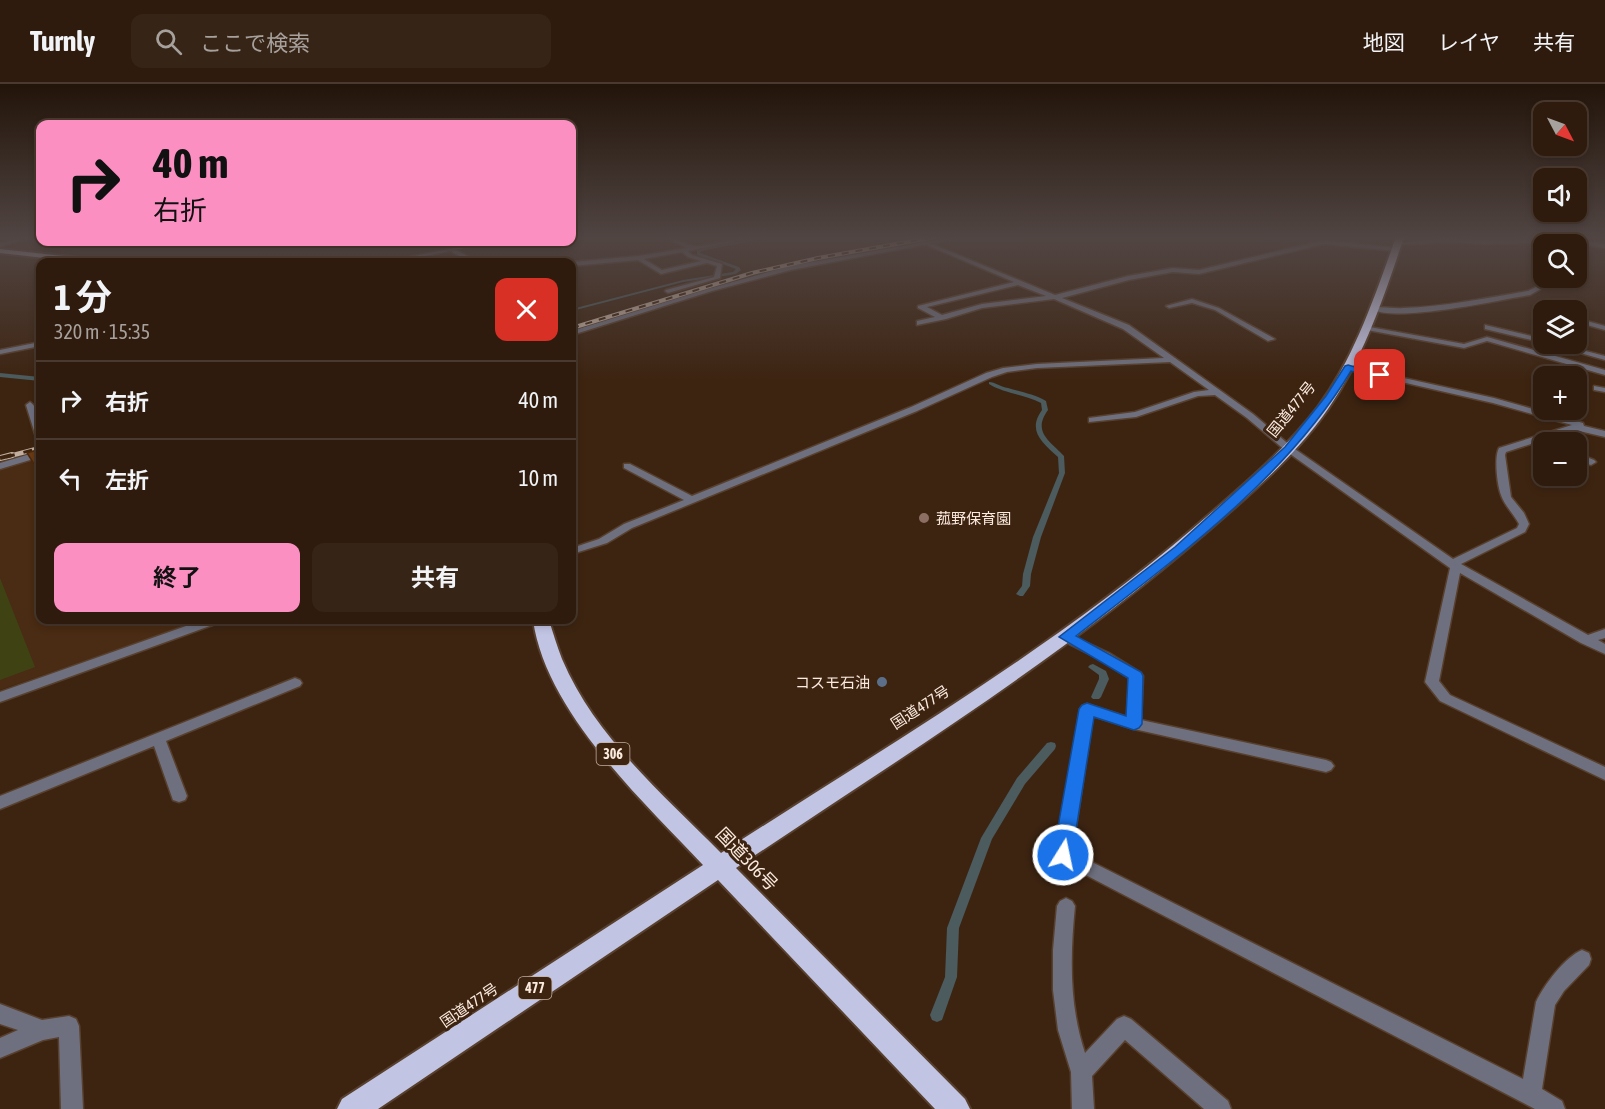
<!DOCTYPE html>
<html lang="ja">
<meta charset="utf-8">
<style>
:root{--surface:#2e1b0d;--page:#362416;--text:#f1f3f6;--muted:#a7a19d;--line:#49392e;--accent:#fc8fc1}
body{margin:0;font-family:"Asap Condensed","Noto Sans JP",sans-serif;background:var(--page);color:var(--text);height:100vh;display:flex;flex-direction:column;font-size:22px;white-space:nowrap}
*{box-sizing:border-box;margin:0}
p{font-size:20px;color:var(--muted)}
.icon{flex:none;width:33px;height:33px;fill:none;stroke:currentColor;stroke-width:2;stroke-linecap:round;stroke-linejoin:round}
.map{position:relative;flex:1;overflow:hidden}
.side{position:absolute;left:36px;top:174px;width:540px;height:366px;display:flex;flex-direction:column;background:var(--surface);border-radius:12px;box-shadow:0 3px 9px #0003,0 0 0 2px var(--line)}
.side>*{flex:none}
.hud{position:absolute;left:36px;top:36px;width:540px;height:126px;border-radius:12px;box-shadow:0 3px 9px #0003,0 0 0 2px var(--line);background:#fc8fc1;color:#111;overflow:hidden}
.needle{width:39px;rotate:131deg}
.controls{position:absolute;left:1533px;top:18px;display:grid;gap:12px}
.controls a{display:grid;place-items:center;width:54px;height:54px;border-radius:12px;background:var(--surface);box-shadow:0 3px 9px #0003,0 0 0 2px var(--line);font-size:30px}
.pin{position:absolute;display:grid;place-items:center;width:51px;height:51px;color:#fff;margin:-26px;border-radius:12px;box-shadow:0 3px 9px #0006}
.me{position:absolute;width:66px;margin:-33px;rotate:10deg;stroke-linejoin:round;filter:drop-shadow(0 0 4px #0008)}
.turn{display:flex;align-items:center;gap:21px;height:126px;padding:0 18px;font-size:27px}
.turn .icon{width:78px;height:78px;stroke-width:2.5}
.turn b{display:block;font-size:42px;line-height:51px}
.round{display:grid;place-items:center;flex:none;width:63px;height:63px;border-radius:12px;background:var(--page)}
.head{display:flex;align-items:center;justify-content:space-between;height:102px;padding:0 18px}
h1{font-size:36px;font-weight:700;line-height:45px}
.primary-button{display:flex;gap:12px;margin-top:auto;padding:12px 18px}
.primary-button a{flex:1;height:69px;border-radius:12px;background:var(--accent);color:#111;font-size:24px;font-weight:700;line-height:69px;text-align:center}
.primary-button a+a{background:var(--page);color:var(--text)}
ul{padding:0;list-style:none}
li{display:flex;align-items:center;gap:18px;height:78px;padding:0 18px;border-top:2px solid var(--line)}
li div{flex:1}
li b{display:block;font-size:22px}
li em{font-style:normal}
header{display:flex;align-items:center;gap:36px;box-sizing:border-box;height:84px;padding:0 30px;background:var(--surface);border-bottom:2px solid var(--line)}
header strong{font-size:28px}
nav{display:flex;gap:33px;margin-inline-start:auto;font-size:21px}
.search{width:420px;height:54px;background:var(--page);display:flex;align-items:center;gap:15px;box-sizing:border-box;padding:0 21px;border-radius:12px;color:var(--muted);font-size:22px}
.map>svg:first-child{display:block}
</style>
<header>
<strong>Turnly</strong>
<div class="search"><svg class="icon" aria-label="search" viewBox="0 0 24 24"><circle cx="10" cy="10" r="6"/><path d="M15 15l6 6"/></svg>ここで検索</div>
<nav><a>地図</a><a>レイヤ</a><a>共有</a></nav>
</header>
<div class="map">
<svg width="1605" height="1025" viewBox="0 0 1605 1025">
<rect width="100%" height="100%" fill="#3d2411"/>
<!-- built -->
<path fill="#4a2b13" d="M40,375V536H201L0,606V386Z"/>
<!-- green -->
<path fill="#3f4314" d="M0,494L35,583L0,596Z"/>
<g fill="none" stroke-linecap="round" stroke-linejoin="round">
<!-- stream -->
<path fill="#4b5b5e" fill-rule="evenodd" d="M763,153H770L701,167L700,169L739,183L741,186L736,190L683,198L572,227V225L683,196L733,188L736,185L697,171V166Z
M0,289L40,293V297L0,293Z
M989,298C995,298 1001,303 1008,304C1021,308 1034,310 1046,317L1048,326C1032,348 1050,357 1064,372L1065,389L1041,453L1031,490L1030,502L1023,512H1020L1016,510L1022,502L1023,490L1033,453L1059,389L1058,373C1042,358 1027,347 1042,326L1041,319C1025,310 1005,310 989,300Z
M1093,580L1106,587L1109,595L1101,613L1099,615H1093L1091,613L1099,595V591L1088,583L1090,581Z
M1051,658L1055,659L1056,662L1055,665L1025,700L992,755L959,844L957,893L942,936L937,938L932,936L930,931L945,893L947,844L981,754L1017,694L1047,659Z"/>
<defs>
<path id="minor" d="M20,153H28L0,163V159Z
M664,153C676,152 685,162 696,162C716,162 736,152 757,153L688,167L692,171L722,180L720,194L668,209L665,207L666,206L714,193L717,182L707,179L661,190L638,176L572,182V178L639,172L687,164ZM682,168L688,173L701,177L662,186L644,175Z
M908,153H915L1055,211L1128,192L1173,184L1199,186L1324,156L1397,164L1395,167L1324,160L1199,190L1173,188L1129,196L1062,214L1129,241L1253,330L1292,363L1453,475L1517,444L1519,440C1514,430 1504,421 1501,411C1497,401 1494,373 1499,364L1572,341L1493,319L1345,285V281L1494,314L1583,339L1584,342L1605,347V353L1575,346L1506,368L1505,371L1511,413L1524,429L1529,440L1525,448L1461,480L1588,551L1605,545V554L1598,556L1605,560V570L1581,559L1460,489L1439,597L1450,611L1605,683V696L1440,617L1425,598L1450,484L1286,367L1247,334L1215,311L1198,312L1136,333L1089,338V334L1135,328L1194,308L1209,306L1170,278L1037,284L1007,288L992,293L917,327L632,444L607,459L572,470V464L599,455L624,440L684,416L624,384V380H630L692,412L911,323L986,289L1003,284L1037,280L1164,274L1123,245L1054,215L982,224L946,235L917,241V237L935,233L918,224V222L1014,198ZM1018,201L1046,212L982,220L942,231L927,223Z
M1447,154L1486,156L1569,154L1605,160V164L1569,158L1486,160L1447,158L1398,161L1395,159Z
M452,166H456L478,178H471L452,168Z
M1544,189V194H1547L1546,202L1530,211C1498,216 1396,239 1371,225C1378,221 1393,225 1403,224C1444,223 1487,214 1528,207L1540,201L1541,191Z
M1192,215L1219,224L1275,255L1268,257L1215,226L1192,219L1169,224L1166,222Z
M1576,234L1605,242V246L1576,238Z
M1485,241L1544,255V259L1485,245Z
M1364,242L1464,260L1487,253L1605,286V291L1487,257L1464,264L1367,246H1364Z
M40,258V262L0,270V266Z
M1548,260H1559L1605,272V276Z
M1594,302L1605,304V308L1594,306Z
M30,318C40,325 40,341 40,353L35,350L26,321Z
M1576,369L1594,376L1596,378L1591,381L1576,376Z
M203,536H220L218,539L0,618V608Z
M1066,549L1109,569L1141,589L1143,592L1141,636L1326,676L1331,678L1334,682L1331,686L1326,688L1134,645L1093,632L1072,768L1523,995L1536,918C1544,901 1565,873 1582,866L1589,869L1591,875L1589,881L1564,907L1555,921L1542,1005L1562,1017L1565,1025H1535L1057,776L1055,771L1080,625L1082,622L1087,620L1127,633L1129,594L1099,575L1061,556L1060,553Z
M295,594L300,596L302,599L300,602L166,657L187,712L185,716L179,718L173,716L154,662L0,725V712Z
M1066,814L1072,817L1075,822C1070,872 1069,921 1085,969L1117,935L1124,932L1131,935L1228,1017L1231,1025H1204L1125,956L1092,992L1094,1025H1072L1071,988L1058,946L1053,906V866L1057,822L1060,817Z
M0,920L42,936L69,932L76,935L79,942L83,1025H61L59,953L43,956L0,974V954L18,946L0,940Z"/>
<path id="tertiary" d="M953,153H964L791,186L712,207L572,251V247L708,205L790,182Z
M485,158H494L395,178H385Z
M40,367V373L0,385V379Z"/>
<path id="trunk" d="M1396,153H1404C1384,213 1364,273 1328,325C1294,374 1246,414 1202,452C1058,577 894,678 736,784L965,1015L970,1025H935L718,796L378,1025H337L342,1015L703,781C642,716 546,628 533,536H549C553,549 557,562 562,575C595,653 663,710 721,769C880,666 1045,570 1190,447C1234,409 1282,370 1318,323C1355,273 1375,211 1396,153Z
M0,165L99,176L103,178H81L0,169Z"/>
</defs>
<!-- minor casing -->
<use href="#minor" stroke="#58402e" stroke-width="3"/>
<!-- tertiary casing -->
<use href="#tertiary" stroke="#58402e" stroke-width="3"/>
<!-- trunk casing -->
<use href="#trunk" stroke="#58402e" stroke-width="4"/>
<!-- minor -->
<use href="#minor" fill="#6f707f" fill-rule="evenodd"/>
<!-- tertiary -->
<use href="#tertiary" fill="#6f707f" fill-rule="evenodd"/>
<!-- trunk -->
<use href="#trunk" fill="#c2c4e4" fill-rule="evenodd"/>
<defs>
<path id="rail-far2" d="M572,244L752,189L818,174L935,153"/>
<path id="rail-far1" d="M6,373L40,364"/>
<path id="rail" d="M0,374L12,371"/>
</defs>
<!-- rail-far2 casing -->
<use href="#rail-far2" stroke="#c1ae9f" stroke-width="4"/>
<!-- rail-far1 casing -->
<use href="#rail-far1" stroke="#c1ae9f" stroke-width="4.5"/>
<!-- rail casing -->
<use href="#rail" stroke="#c1ae9f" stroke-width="6"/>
<!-- rail-far2 -->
<use href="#rail-far2" stroke="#3d2411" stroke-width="2" stroke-dasharray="7" stroke-linecap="butt"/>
<!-- rail-far1 -->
<use href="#rail-far1" stroke="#3d2411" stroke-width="3" stroke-dasharray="9" stroke-linecap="butt"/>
<!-- rail -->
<use href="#rail" stroke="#3d2411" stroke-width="4" stroke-dasharray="12" stroke-linecap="butt"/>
</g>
<!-- wall -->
<path fill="#5c3310" d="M40,365V391L27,369Z"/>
<!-- building -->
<path fill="#6b3b13" stroke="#4b290d" stroke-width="1.5" d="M40,365V385L38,386L27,369Z"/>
<!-- sky -->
<linearGradient id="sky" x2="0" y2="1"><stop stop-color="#221409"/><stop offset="0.52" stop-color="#514543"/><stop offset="1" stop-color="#514543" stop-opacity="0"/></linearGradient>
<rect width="1605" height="296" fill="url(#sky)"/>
<!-- route -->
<path fill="#1a73e8" stroke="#114b97" stroke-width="1.5" d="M1348,281L1384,291L1380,294L1351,287C1285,396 1175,475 1076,552L1141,588L1143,592L1142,640L1139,644L1134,646L1094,633L1072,771L1069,776L1063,779L1056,776L1053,771L1079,625L1082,621L1087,619L1126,632L1128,594L1059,553L1175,463L1285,363L1326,312L1345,282Z"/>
<!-- markers -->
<circle fill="#8d6e63" stroke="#3d2411" stroke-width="2" cx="924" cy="434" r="6"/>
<circle fill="#5c6f8a" stroke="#3d2411" stroke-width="2" cx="882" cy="598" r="6"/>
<g text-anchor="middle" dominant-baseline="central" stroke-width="6" stroke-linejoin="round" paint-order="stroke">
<!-- shield labels -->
<g fill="#3d2411" stroke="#c2afa0" stroke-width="1.5">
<rect x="596.5" y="659" width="33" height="22" rx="4.5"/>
<rect x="518.5" y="893" width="33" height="22" rx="4.5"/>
</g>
<g font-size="14" font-weight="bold" fill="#fbeade">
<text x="613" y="670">306</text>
<text x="535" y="904">477</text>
</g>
<!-- street labels -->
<g font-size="15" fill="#fbeade" stroke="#3d2411">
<text transform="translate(1291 325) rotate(-51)">国道477号</text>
<text transform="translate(920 623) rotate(-33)">国道477号</text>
<text transform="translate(469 921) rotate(-34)">国道477号</text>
</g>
<!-- poi labels -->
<g font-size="15" fill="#fbeade" stroke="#3d2411" text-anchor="start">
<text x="936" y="434">菰野保育園</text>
<text x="870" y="598" text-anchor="end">コスモ石油</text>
</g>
<!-- near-street labels -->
<g font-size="18" fill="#fbeade" stroke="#3d2411">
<text transform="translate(747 775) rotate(46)">国道306号</text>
</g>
</g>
</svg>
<div class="controls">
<a><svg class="needle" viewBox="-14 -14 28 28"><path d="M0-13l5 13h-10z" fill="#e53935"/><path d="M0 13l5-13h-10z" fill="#a7a19d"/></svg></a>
<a><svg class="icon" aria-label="sound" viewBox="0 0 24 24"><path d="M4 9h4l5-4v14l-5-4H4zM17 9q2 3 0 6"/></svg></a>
<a><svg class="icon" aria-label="search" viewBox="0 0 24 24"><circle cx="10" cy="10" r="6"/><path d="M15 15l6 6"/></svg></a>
<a><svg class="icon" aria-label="layers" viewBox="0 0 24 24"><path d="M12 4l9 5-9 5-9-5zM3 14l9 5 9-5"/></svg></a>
<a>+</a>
<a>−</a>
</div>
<div class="pin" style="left:1380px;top:291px;background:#d93025"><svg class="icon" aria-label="arrive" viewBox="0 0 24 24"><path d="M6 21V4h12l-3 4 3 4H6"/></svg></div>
<svg class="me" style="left:1063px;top:771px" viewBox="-20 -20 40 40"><circle r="17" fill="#1a73e8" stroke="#fff" stroke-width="3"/><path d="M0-11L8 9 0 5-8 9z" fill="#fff"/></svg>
<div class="hud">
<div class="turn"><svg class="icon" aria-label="right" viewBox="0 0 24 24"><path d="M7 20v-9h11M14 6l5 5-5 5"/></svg><div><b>40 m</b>右折</div></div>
</div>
<section class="side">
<div class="head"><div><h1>1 分</h1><p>320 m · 15:35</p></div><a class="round" style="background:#d93025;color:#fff"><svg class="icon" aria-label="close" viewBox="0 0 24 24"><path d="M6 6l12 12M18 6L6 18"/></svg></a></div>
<ul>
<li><svg class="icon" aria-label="right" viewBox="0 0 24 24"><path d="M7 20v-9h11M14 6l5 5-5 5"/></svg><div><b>右折</b></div><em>40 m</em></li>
<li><svg class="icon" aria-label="left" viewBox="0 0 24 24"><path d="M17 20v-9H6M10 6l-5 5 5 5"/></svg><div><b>左折</b></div><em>10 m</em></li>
</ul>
<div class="primary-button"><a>終了</a><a>共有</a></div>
</section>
</div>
